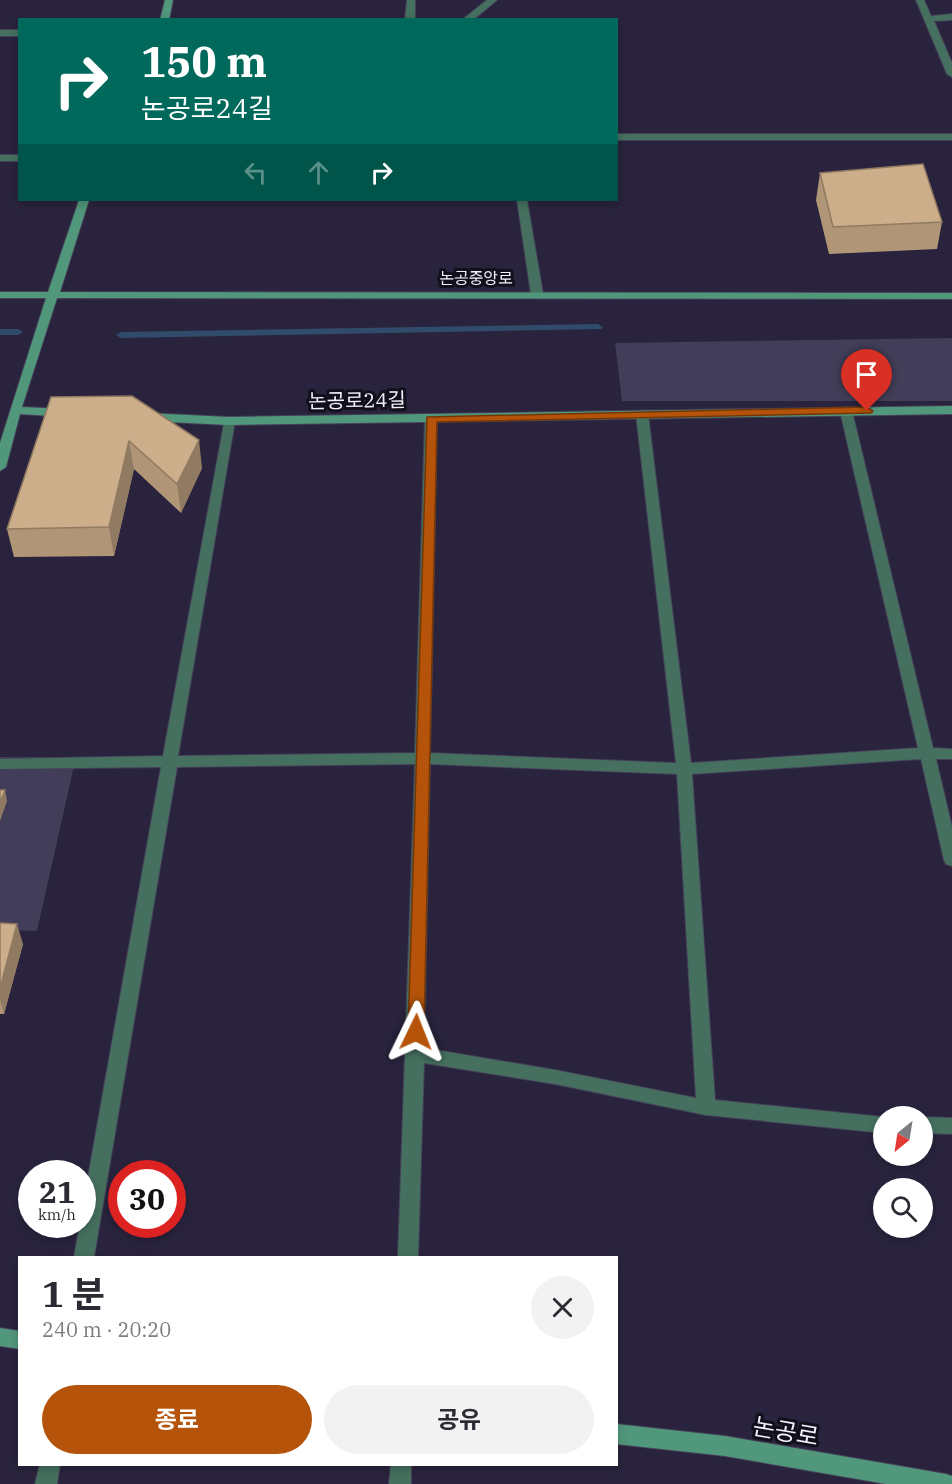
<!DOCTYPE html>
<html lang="ko">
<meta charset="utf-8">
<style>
:root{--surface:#fff;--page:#f2f2f3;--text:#2b2b33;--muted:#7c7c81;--accent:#b45309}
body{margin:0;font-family:"IBM Plex Serif","Noto Sans KR",serif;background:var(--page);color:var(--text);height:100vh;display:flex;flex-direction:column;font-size:22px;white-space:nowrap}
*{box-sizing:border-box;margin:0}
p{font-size:20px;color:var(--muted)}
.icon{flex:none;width:33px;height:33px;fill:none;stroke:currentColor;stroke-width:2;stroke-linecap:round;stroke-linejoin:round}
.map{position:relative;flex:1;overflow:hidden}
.panel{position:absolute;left:18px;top:1256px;width:600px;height:210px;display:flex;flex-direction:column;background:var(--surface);border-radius:0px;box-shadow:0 3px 9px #0003}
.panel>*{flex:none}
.banner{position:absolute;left:18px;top:18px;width:600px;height:183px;border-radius:0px;box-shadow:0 3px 9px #0003;background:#00695c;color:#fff;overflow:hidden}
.needle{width:39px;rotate:210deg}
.tools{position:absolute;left:873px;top:1106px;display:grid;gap:12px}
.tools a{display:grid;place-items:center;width:60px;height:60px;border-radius:50%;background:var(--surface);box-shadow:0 3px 9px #0003;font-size:30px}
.speed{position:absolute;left:18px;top:1160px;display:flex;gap:12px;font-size:30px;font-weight:700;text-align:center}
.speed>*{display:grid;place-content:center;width:78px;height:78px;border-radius:50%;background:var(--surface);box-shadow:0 3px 9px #0003;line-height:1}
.speed small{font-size:15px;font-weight:400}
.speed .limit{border:9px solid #d22;background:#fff;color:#111}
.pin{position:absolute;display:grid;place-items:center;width:51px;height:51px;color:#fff;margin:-62px -26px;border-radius:50% 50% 50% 0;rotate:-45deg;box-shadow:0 0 6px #0007}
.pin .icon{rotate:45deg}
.me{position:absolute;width:66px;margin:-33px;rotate:2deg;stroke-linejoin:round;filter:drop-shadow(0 0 4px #0008)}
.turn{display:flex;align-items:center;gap:21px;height:126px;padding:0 24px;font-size:27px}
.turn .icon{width:78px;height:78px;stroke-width:2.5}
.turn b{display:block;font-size:42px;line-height:51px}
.lanes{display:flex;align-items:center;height:57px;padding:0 24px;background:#0003;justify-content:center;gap:30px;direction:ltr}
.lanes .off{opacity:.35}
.round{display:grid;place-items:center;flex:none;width:63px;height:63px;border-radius:32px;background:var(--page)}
.headline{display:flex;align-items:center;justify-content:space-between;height:102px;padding:0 24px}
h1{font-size:36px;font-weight:700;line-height:45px}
.action{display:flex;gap:12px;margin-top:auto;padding:12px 24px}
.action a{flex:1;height:69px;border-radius:36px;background:var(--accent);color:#fff;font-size:24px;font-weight:700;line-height:69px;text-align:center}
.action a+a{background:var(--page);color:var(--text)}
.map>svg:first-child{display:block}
</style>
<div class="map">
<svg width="952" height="1484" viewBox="0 0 952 1484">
<rect width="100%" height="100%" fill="#29233d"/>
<!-- green -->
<path fill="#423d58" d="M952,338V401H622L615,343Z
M0,757H76L37,931L0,930Z"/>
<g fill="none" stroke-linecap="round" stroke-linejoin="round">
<!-- stream -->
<path fill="#304c6a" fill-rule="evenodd" d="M598,324L603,327L601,329L121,338L116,335L121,332Z
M0,329H18L23,332L18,335H0Z"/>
<defs>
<path id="lane" d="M407,0H415V20H405Z
M487,0H497L473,20H462Z
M517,200H527L543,294L537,297L531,294Z"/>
<path id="street" d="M916,0H924L931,16L952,14V20L934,21L952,63V77L947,74Z
M0,30H20V36H0Z
M616,134H952V140H616Z
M0,155H20V161H0Z
M846,407L852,411L933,748L952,749V759H936L952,827V866L946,864L944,860L921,759L692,774L715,1100L884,1117V1133L706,1115L555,1084L424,1063L418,1257H398L415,764L177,767L94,1257H74L80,1224H82V1211L161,767L0,769V759L163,756L225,418L229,417L235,421L178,756L415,753L425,419L431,415L437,419L430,753L676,763L636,414L642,410L648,414L691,763L918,748L840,411ZM430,764L677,774L696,1098L555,1070L424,1048Z
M922,1117L952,1118V1134L922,1133Z
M40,1464H60L57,1484H35Z
M391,1464H411V1484H389Z"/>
<path id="secondary" d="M165,0H173L169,20H160Z
M79,200H89L60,292L952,293V299L57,298L22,407L66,409L72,413L66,417L20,414L6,467L0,471V443L46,298H0V292H48Z
M952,406V414L229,425L147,421L141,417L147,413L229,417Z
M0,1328L20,1331V1349L0,1346Z
M616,1424L725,1436L946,1474L952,1476V1484H886L725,1456L616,1444Z"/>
</defs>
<!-- lane casing -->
<use href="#lane" stroke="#454058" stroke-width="2"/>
<!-- street casing -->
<use href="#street" stroke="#454058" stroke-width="2"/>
<!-- secondary casing -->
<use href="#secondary" stroke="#454058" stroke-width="2"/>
<!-- lane -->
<use href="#lane" fill="#456f5e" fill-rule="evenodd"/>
<!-- street -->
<use href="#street" fill="#456f5e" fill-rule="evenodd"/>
<!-- secondary -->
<use href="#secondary" fill="#51977c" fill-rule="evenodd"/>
</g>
<!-- wall -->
<path fill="#b09677" d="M820,173L942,222L937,249L829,254L816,200Z
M51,397L202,468L181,513L134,469L114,556L14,557L7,529Z
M0,923L23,944L4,1014H0Z"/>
<!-- shaded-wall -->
<path fill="#907a61" d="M199,440L202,468L181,513L177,484Z
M129,441L134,469L114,556L109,527Z
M5,790L7,801L0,821V803Z
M17,924L23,944L4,1014L0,1000V988Z"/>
<!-- building -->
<path fill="#cdae8a" stroke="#907a61" stroke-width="1.5" d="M923,164L942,222L833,227L820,173Z
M132,396L199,440L177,484L129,441L109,527L7,529L51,397Z
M0,790H5L0,803Z
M0,923L17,924L0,988Z"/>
<!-- route -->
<path fill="#b45309" stroke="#753606" stroke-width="1.5" d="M867,407L873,411L871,413L437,422L424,1032L422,1036L416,1038L410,1036L408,1032L427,417Z"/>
<g text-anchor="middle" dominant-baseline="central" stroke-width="6" stroke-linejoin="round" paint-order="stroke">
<!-- far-street labels -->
<g font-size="16" fill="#f2f0fe" stroke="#110f1a">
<text x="476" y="278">논공중앙로</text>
</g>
<!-- street labels -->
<g font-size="20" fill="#f2f0fe" stroke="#110f1a">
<text transform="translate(357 400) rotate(-1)">논공로24길</text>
</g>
<!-- near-street labels -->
<g font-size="24" fill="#f2f0fe" stroke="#110f1a">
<text transform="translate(786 1431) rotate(10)">논공로</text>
</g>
</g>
</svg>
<div class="tools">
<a><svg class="needle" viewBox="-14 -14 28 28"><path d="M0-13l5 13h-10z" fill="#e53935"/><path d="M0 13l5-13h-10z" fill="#7c7c81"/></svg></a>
<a><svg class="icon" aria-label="search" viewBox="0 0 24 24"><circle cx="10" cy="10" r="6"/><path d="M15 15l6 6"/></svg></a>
</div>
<div class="speed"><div>21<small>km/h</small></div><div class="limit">30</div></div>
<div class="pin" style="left:867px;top:411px;background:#d93025"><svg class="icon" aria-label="arrive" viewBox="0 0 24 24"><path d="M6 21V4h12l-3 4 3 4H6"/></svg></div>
<svg class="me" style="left:416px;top:1032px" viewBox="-20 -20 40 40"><path d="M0-17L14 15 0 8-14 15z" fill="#b45309" stroke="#fff" stroke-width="4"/></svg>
<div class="banner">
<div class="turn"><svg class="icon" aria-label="right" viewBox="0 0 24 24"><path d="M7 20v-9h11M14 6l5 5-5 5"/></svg><div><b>150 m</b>논공로24길</div></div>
<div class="lanes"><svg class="icon off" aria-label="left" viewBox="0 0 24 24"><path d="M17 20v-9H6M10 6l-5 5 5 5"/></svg><svg class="icon off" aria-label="ahead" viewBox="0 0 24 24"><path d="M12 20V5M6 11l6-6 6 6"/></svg><svg class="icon" aria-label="right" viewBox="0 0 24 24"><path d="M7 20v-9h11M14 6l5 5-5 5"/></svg></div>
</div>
<section class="panel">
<div class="headline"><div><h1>1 분</h1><p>240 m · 20:20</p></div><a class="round"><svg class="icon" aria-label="close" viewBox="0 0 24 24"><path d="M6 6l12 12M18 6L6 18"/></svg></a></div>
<div class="action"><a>종료</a><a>공유</a></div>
</section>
</div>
